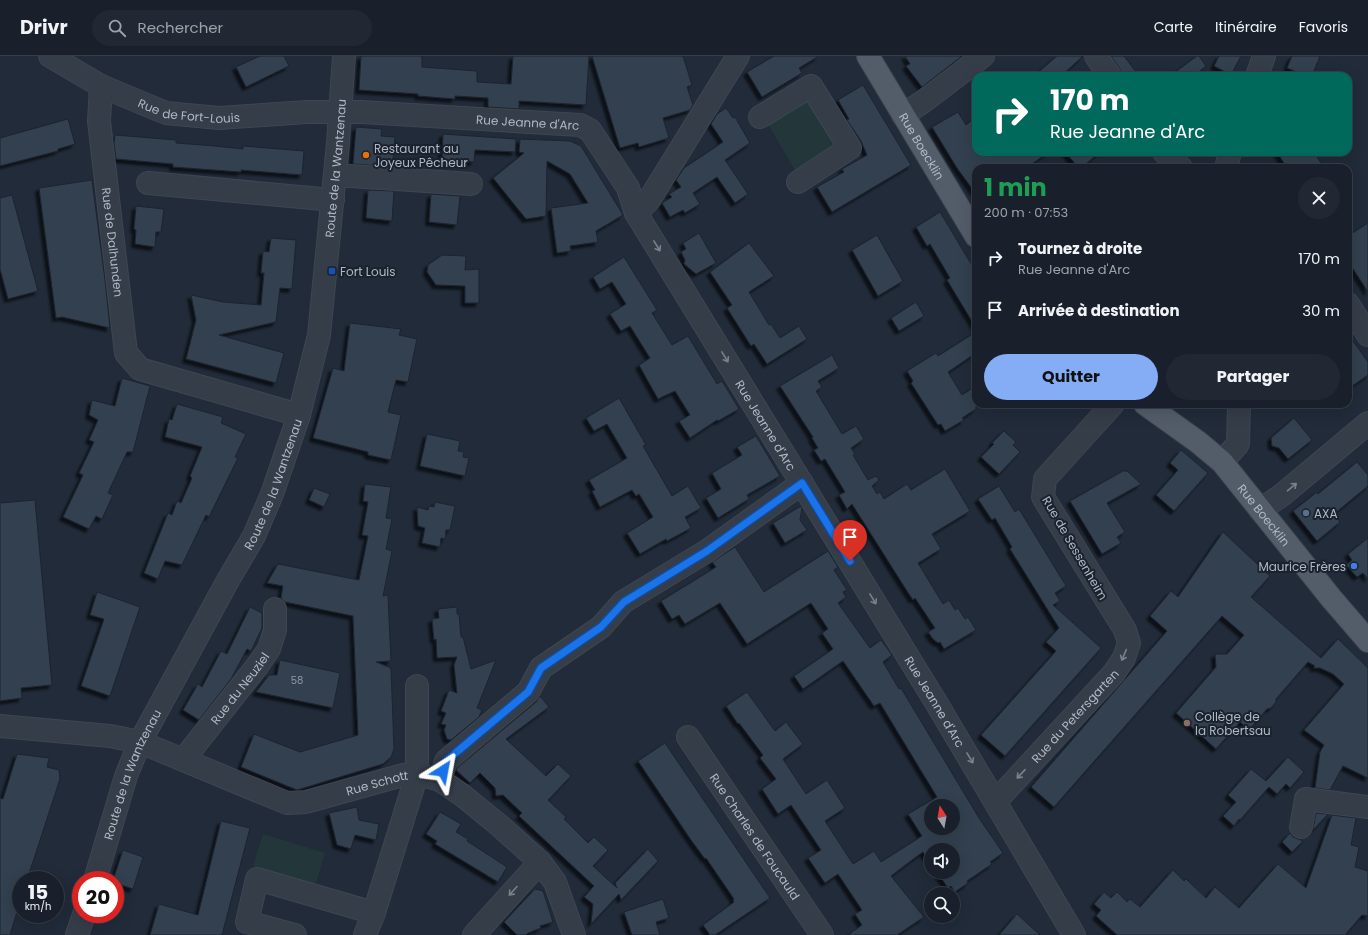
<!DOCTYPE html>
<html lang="fr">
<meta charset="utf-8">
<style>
:root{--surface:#19202b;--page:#222833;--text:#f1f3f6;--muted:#9fa3a9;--line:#373e47;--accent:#84adf6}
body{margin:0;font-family:Poppins,sans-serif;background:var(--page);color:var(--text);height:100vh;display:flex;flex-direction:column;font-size:15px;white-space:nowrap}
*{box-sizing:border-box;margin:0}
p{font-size:13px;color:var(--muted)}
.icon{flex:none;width:22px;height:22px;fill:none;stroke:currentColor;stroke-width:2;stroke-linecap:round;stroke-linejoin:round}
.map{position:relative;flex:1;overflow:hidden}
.side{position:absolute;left:972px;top:108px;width:380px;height:244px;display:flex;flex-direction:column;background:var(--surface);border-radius:12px;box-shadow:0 4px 16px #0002,0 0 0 1px var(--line)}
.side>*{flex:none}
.hud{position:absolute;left:972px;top:16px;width:380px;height:84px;border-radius:12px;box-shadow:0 4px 16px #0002,0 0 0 1px var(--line);background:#00695c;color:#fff;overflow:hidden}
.needle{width:26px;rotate:349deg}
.tools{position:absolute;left:924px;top:743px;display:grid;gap:8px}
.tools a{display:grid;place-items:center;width:36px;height:36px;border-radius:50%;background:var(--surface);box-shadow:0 4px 16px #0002,0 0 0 1px var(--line);font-size:20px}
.speed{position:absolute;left:12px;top:815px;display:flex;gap:8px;font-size:20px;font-weight:700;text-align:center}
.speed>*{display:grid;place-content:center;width:52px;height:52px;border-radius:50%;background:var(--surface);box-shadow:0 4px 16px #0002,0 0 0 1px var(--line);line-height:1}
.speed small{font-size:10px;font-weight:400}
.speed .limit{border:6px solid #d22;background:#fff;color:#111}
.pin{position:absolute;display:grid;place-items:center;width:34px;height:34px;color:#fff;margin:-41px -17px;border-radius:50% 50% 50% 0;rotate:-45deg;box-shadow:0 0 4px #0007}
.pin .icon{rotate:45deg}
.me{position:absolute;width:44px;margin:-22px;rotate:34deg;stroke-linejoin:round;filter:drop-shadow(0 0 3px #0008)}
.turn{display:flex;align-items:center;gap:14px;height:84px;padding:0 12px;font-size:18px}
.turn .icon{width:52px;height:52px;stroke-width:2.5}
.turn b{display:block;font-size:28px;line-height:34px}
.round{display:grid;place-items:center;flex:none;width:42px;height:42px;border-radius:21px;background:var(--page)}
.summary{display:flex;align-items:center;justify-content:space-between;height:68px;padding:0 12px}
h1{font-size:24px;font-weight:700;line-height:30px;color:#1e9e55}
.button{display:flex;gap:8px;margin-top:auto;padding:8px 12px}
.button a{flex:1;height:46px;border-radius:24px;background:var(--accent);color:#111;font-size:16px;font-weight:700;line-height:46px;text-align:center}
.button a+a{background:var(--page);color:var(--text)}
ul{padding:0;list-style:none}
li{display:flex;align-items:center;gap:12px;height:52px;padding:0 12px}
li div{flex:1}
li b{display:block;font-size:15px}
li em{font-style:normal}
header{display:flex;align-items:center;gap:24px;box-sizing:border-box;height:56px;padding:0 20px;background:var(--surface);border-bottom:1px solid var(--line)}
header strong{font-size:19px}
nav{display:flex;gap:22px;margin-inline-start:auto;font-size:14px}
.search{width:280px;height:36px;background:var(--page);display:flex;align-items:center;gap:10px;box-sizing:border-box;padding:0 14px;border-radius:22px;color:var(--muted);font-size:15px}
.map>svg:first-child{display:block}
</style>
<header>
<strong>Drivr</strong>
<div class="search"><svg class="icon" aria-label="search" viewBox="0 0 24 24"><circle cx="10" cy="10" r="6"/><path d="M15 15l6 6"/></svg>Rechercher</div>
<nav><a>Carte</a><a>Itinéraire</a><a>Favoris</a></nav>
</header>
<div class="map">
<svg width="1368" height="879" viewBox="0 0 1368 879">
<defs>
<filter id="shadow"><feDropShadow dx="-3.5" dy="3.5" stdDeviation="1" flood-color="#0009"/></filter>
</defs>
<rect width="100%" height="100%" fill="#212b39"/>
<!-- green -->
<path fill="#23373a" d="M809,35L844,91L799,121L765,63Z
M263,778L325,797L315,830L253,810Z"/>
<!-- building -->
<path fill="#333f50" stroke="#1c2430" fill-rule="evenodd" filter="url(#shadow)" d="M260,0H284L289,10L246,31L236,11Z
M361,0H422V11L477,15V26L511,28L513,0H589L586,49L519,45V53L488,51V42L455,40V43L418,40V38L359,34Z
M592,0H683L692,29L687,31L693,49L690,54L663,62L669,82L639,91L638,87L620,92Z
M774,0H819L799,12L802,17L762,41L747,16Z
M905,0H962L922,31L906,10L910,8Z
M1057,0H1083L1061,20H1034Z
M1111,0H1124L1139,20H1122L1120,13Z
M1197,0H1199L1206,10L1194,20H1170Z
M1219,0H1241L1231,19L1214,10Z
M1292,0H1320L1312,20H1307L1287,12Z
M863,29L911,109L832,156L817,131L844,116L842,113L867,99L861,85L847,64L849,63L838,44Z
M726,52L733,62L735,61L750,87L725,104L748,138L735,147L717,121L693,137L700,148L685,157L683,154L670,161L662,147L672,141L669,138L681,131L676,124L684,112L723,86L711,68L717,58Z
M958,56L966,69L976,61V96H1049L1026,112H976V138L957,112L932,71Z
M68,63L75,88L58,93V95L0,110V82Z
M356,71L382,73L381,80L395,81L393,104H397L396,111L353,108Z
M443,78L516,83L515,96L475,94L474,106L442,104Z
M115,79L176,84V87L215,90L243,93V90L304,95L302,119L241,114V116L173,111V108L116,103L114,87Z
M520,83L570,85L581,90L623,159L596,175L598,186L570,190L571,195L557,197L551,152L588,147L570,118L547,105L546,160L526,163L493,122L524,97L519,96Z
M1065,96H1100L1081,112H1079Z
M1277,96H1314L1324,112H1287Z
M92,124L105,224L110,272L62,261L56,262L39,132Z
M368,134L394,135L392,165L366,162Z
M431,138L460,140L457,169L429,166Z
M12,139L38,235L8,243L0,213V142Z
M136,150L164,153L161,176H156L155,191L135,188L136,174L134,173Z
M940,156L976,216V272L947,224L950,222L930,188L927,190L916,171Z
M1368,167V236L1348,205V180Z
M699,177L716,207L696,218L684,208L685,204L681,196L686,193L683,187Z
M877,179L903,225L878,240L852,194Z
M271,182L296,184L292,233L280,232L276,266L219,279L284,297L276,327L186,303L196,264L191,239L223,246L261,249L264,217H261L263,195L269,196Z
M749,187L774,220L749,236L769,269L771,268L780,282L799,270L807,283L767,308L754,288L751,290L727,252L732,249L710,216Z
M442,199L466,200L465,214L479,213V247H465V230L436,229L427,216L428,209Z
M624,201L657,254L652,257L672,289L688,280L717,328L722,325L739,353L718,365L717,364L690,382L679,365L690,359L675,335L658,343L639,309L650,302L630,270L621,275L610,258L626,248L612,226L600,233L593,221Z
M916,246L924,260L899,275L891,262Z
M350,267L401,273L399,279L417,283L408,326L396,324L388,356L401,359L391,404L368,399V396L313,382L333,312L344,315Z
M976,276V297L948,316L962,339L976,330V353L962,362L964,364L945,375L941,368L938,369L911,327L913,325L907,315L936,297L938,300Z
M1348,278L1368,306V319L1348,333Z
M832,299L839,312L818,325L822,331L816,335L842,378L856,370L864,383L851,392L855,398L853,399L868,424L876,420L879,424L872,430L877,438L880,436L884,443L907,428L911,434L945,413L970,455L932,478L941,493L918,507L943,548L949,544L955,554L958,552L965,563L968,561L976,574L944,593L940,586L938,587L933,583L928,576L935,572L915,542L913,544L907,535L852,448L847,453L839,439L845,436L825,403L821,405L814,394L818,392L812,382L813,381L780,330Z
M122,322L150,330L133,396H127L108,437L113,439L102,463L96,460L89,473L63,461L83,419L79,417L94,386L89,384L98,364L89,359L92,344L115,350Z
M619,342L646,389L643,390L672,440L688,430L701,452L685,461L691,472L667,485L666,483L640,498L627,477L653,461L639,438L636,440L632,434L600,451L592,435L595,434L589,424L627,402L607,368L594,375L586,362Z
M177,348L223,361L221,367L246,378L235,401L238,402L209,461L206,459L182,509L165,505L158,523L144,517L168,457L172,459L177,445L181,447L192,422L190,420L202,391L165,381L169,363L172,364Z
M1294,362L1312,384L1288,403L1279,392L1272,390L1271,382Z
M1004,375L1016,386L1013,389L1020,396L999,418L981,401L994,388L992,387Z
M427,378L460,385L458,395L464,396L463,401L469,402L465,420L420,410Z
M756,380L780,420L747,439L749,443L718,462L706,442L721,433L712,417L742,399L737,391Z
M1181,394L1208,417L1174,455L1156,439L1178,414L1170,407Z
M1357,406L1368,419V430L1334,458L1340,466L1317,485L1293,455L1317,436L1318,438Z
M1123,415H1127L1141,428L1107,447L1125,476L1117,481L1121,487L1102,498L1070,445Z
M365,428L391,431L386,462L392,463L386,493L392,495L383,540L388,539L391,605L376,606L391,612L394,693L391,701L383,708L297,734L241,711L254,678L300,696L358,679L353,560L285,546L281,542L283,530L267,527L278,508L359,524L368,480L362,479L368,446L363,445Z
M999,430L1015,456L1019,453L1066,530L1055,537L1060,545L1053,549L1101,592L1005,700L981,679L1056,595L1046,586L1059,572L1010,493L1012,491L995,462L992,464L978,443Z
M314,432L330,438L324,451L309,444Z
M35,444L52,629L21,632L22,642L0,645V447Z
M435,446L455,450L450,474H446L445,483L441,482L440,491L422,487L425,472L418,470L417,451L428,454L429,450L434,451Z
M801,450L802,452L800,464L807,474L785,487L773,467Z
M1223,476L1270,520L1251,541L1321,602L1338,583L1368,612V722L1343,710L1330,734L1315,732L1320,696L1324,689L1304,674L1344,628L1333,618L1320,612H1313L1315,610L1308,606L1276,643V646L1271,652L1267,653L1249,674L1240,666L1216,693L1176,657L1216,611L1215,598H1227L1244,579L1222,560L1054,751L1031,731L1167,575L1150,560L1171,535L1178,541Z
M1368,482V523L1363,517L1357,521L1346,509L1352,504L1348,498Z
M735,491L764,536L828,495L838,511L834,514L847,534L843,536L846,541L838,547L870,592L881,584L892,599L883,606L899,633L901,632L979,762L1003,797L990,806L992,808L967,825L968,827L955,836L951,830L948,832L937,816H953V794H931V808L923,796L912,804L891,820L924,861L897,879H848L862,869L855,858L862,854L838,818L825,827L808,802L821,794L791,749L778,758L762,733L776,723L760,702L763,699L739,667L738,668L726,650L747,636L775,675L786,666L803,688L783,703L806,738L827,724L845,752L825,765L853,808L874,795L881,806L922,780L908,758L937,741L880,647L874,650L843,605L803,633L794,620L833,593L822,577L828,573L811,547L747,588L720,547L685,568L679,559L672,563L661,545L716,511L712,506ZM931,750H953V772H931Z
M97,536L140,551L110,640L81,630L104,563L90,559Z
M250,551L262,557V572L251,595L247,593L231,623L199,664L183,654L198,628L202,631L221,595L227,598Z
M457,551V558H459L461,581H463L471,613L496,604L477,652L482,654L479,661L451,684L447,683L444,674L446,669L441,668L446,657L441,655L449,634L457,637L454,609L457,601L437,602L436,583L434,584L432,563L439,562L438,553Z
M280,604L340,617L333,652L256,636L269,619H277Z
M540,640L549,651L506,683L546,720L558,708L571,720L548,744L566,761L564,763L588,787L594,781L608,794L593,810L617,832L615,827L648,793L658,805L621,844L619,838L591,868L593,848L584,841L594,830L519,760L522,757L503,739L496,740L495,732L480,717L470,727L456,714L457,712L536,646Z
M665,687L770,842L715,879H710L703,869L734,846L733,844L734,843L706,802L705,803L691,784L638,705Z
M17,698L49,702L47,711L59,714L60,723L27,824H21V843L10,879H0V742L3,743Z
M1288,701L1304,716L1290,732L1286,728L1277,738L1269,731L1240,764L1239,763L1234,770L1223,760L1236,746L1228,739L1251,713L1266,725Z
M357,751L359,764L379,768L376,784L355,779L351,793L337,789L329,757Z
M440,756L461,768L456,776L468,783L467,785L507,811L498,826L435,788L437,785L426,778Z
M1316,757L1328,758L1313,774V773Z
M1332,759L1356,762L1351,789L1359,791L1355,811L1368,815V860L1362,859L1345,879H1117L1096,860L1101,854L1094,848L1104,836L1111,842L1117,836L1127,846L1130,843L1140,851L1173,814L1184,825L1186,823L1206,842L1215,831L1239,852L1278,808L1306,832Z
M221,765L250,772L222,879H150L159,848L198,859Z
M1290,777L1293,781L1303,785L1292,796L1282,786Z
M123,794L143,801L133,833L115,827V824H113Z
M535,833L543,835L553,866L540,870L541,872L528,877L526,879H517L504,866Z
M663,843L669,862L656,866L660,879H632L624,856Z
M1017,858L1040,879H999Z"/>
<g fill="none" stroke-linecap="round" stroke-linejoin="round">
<defs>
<g id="minor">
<path id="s1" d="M50,0L101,30L166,57L219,62L307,56H361L580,69L590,74L628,132L636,157L937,648L1074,879"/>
<path d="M1096,0L1110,20"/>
<path d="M1257,20L1264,0"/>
<path id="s2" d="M101,30L99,65L126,297L140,313L299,359"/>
<path d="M903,59L924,45L983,0"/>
<path d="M760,61L811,30L850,92L798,126"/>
<path d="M1164,96L1170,102L1181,112"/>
<path d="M1226,112L1230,96"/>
<path d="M335,119L471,128"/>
<path d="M148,127L333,144"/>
<path d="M636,157L649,144L738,0"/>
<path d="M1348,248L1368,279"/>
<path d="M1222,406L1238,388L1239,348"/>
<path d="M1260,454L1282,439L1368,367"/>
<path id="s3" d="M0,670L110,680L140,686L287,747L306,746L403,719L417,718L440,724L462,739L500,770L540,806L555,826L574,879"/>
<path id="s4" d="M688,681L822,879"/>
<path id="s5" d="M184,703L258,609L269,593L275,574V553"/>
<path d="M440,724L446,705L528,636L541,612L601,571L623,546L707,495L802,427"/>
<path id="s6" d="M996,745L1114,617L1124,602L1129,587L1125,574L1043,441L1045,423L1113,348"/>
<path d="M1301,771L1306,743L1368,751"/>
<path id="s7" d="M95,824L126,720L140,686L227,526L254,480L272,438L299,359L319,279L338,87L344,0"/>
<path d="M77,879L84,858"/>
<path d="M295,879L247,866L257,823L374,857"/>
<path d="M365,879L374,857L417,718V630"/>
<path d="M474,879L540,806"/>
</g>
<g id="major">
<path id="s8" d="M868,0L976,180"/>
<path id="s9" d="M1145,348L1198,386L1222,406L1331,542L1368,585"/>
</g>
</defs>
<!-- minor casing -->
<use href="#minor" stroke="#3e4652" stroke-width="24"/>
<!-- major casing -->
<use href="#major" stroke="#3e4652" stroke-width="24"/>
<!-- minor -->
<use href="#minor" stroke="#353d49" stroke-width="22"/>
<!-- major -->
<use href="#major" stroke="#535c69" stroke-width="22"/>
</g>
<!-- one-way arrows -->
<defs><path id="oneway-shaft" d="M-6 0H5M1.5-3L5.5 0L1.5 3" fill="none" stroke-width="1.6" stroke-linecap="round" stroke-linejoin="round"/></defs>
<g stroke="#79818d">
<use href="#oneway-shaft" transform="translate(657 190) rotate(58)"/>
<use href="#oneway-shaft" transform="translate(725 301) rotate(58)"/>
<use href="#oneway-shaft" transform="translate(1292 431) rotate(-40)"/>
<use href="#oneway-shaft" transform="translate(873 543) rotate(59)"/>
<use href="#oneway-shaft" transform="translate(1124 599) rotate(113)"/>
<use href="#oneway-shaft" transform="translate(970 702) rotate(59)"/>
<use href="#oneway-shaft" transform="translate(1021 718) rotate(133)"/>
<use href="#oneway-shaft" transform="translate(513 835) rotate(132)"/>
</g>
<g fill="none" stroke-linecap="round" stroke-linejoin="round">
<defs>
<path id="route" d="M443,715L446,705L528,636L541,612L601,571L624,546L707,495L802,427L850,505"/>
</defs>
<!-- route casing -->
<use href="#route" stroke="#114b97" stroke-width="10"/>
<!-- route -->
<use href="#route" stroke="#1a73e8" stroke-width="7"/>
</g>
<!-- markers -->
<circle fill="#e8710a" stroke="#1a222e" stroke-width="1.5" cx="366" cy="99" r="4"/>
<rect fill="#1a4fb4" stroke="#1a222e" stroke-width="1.5" x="328" y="211" width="8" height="8" rx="2"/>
<circle fill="#5c6f8a" stroke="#1a222e" stroke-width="1.5" cx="1306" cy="457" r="4"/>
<circle fill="#3f7fe0" stroke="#1a222e" stroke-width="1.5" cx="1354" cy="510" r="4"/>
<circle fill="#8d6e63" stroke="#1a222e" stroke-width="1.5" cx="1187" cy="667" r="4"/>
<g text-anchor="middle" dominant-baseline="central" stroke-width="4" stroke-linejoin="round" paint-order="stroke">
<!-- number labels -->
<g font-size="10" fill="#8f98a6">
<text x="297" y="624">58</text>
</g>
<!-- street labels -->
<g font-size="12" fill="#b0b8c5" stroke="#1a222e">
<text stroke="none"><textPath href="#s1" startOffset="152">Rue de Fort-Louis</textPath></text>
<text stroke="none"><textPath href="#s1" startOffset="492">Rue Jeanne d'Arc</textPath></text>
<text stroke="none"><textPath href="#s8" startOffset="105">Rue Boecklin</textPath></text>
<text stroke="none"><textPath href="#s7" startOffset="760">Route de la Wantzenau</textPath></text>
<text stroke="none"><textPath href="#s2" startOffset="157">Rue de Dalhunden</textPath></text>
<text stroke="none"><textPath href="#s1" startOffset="900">Rue Jeanne d'Arc</textPath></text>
<text stroke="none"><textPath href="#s7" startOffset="436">Route de la Wantzenau</textPath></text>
<text stroke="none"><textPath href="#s9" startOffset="164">Rue Boecklin</textPath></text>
<text transform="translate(1075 492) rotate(60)">Rue de Sessenheim</text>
<text stroke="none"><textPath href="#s5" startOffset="90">Rue du Neuziel</textPath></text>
<text stroke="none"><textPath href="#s1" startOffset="1224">Rue Jeanne d'Arc</textPath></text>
<text stroke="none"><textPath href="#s6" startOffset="116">Rue du Petersgarten</textPath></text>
<text stroke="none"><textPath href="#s7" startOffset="112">Route de la Wantzenau</textPath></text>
<text stroke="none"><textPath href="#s3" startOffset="393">Rue Schott</textPath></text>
<text stroke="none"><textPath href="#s4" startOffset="120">Rue Charles de Foucauld</textPath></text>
</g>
<!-- poi labels -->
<g font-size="12" fill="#b0b8c5" stroke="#1a222e" text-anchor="start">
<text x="374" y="92">Restaurant au<tspan x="374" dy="14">Joyeux Pêcheur</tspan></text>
<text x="340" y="215">Fort Louis</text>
<text x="1314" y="457">AXA</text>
<text x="1346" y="510" text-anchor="end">Maurice Frères</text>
<text x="1195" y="660">Collège de<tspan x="1195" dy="14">la Robertsau</tspan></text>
</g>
</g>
</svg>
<div class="tools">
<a><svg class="needle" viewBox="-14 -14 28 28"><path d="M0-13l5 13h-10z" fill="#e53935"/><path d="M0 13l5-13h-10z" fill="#9fa3a9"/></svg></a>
<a><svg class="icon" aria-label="sound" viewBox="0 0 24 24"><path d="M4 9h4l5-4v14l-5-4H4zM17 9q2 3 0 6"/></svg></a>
<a><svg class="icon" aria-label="search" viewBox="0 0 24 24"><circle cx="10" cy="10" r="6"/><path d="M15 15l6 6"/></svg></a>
</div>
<div class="speed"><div>15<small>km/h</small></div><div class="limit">20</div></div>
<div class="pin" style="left:850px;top:505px;background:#d93025"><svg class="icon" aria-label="arrive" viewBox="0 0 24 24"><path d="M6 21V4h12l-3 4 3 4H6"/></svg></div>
<svg class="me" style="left:443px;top:715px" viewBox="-20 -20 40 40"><path d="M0-17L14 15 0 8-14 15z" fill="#1a73e8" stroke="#fff" stroke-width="4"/></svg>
<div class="hud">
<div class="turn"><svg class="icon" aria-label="right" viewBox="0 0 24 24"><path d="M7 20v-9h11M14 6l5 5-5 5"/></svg><div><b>170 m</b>Rue Jeanne d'Arc</div></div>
</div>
<section class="side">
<div class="summary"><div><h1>1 min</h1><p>200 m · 07:53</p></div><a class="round"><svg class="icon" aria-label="close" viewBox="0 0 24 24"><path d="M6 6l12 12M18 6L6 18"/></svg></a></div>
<ul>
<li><svg class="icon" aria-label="right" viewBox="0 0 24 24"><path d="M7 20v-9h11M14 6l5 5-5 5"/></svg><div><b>Tournez à droite</b><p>Rue Jeanne d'Arc</p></div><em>170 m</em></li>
<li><svg class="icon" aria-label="arrive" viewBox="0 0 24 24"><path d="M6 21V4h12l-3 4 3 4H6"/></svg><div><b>Arrivée à destination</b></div><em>30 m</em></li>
</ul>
<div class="button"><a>Quitter</a><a>Partager</a></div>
</section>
</div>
